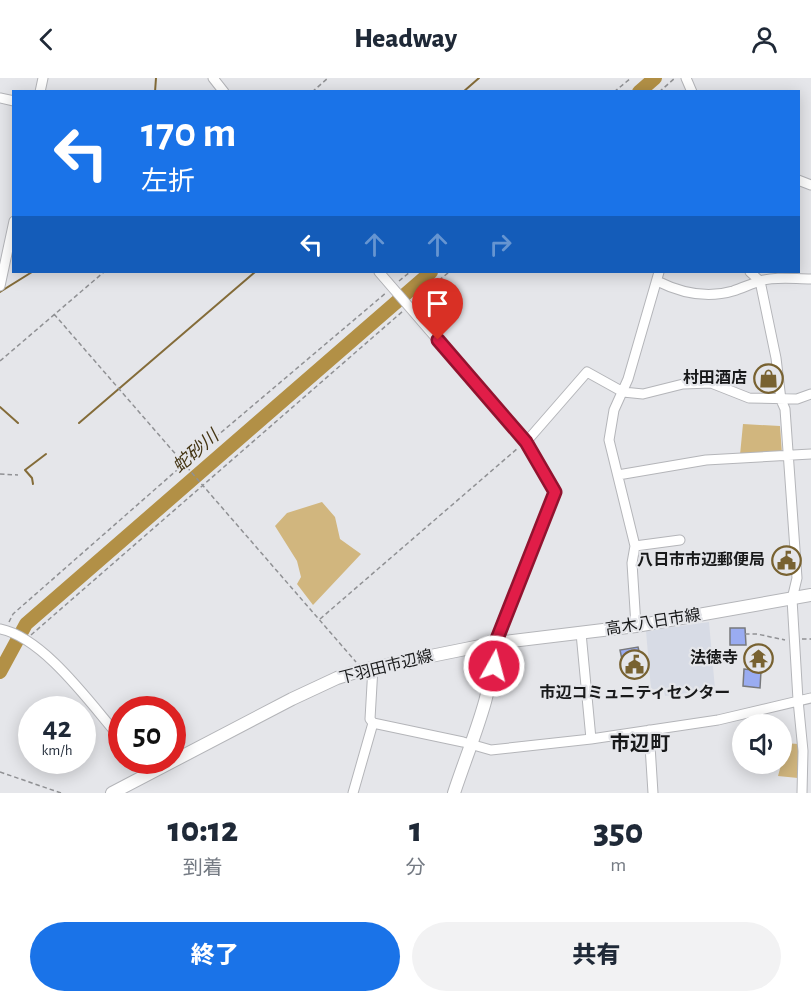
<!DOCTYPE html>
<html lang="ja">
<meta charset="utf-8">
<style>
:root{--surface:#fff;--page:#f2f2f3;--text:#1f2937;--muted:#747a83;--accent:#1a73e8}
body{margin:0;font-family:"Alegreya Sans","Noto Sans JP",sans-serif;background:var(--page);color:var(--text);height:100vh;display:flex;flex-direction:column;font-size:22px;white-space:nowrap}
*{box-sizing:border-box;margin:0}
p{font-size:20px;color:var(--muted)}
.icon{flex:none;width:33px;height:33px;fill:none;stroke:currentColor;stroke-width:2;stroke-linecap:round;stroke-linejoin:round}
.map{position:relative;height:715px;overflow:hidden}
.panel{display:flex;flex-direction:column;background:var(--surface);flex:1}
.panel>*{flex:none}
.hud{position:absolute;left:12px;top:12px;width:788px;height:183px;border-radius:0px;box-shadow:0 3px 15px #0003;background:#1a73e8;color:#fff;overflow:hidden}
.buttons{position:absolute;left:732px;top:636px;display:grid;gap:12px}
.buttons a{display:grid;place-items:center;width:60px;height:60px;border-radius:50%;background:var(--surface);box-shadow:0 3px 15px #0003;font-size:30px}
.speed{position:absolute;left:18px;top:618px;display:flex;gap:12px;font-size:30px;font-weight:700;text-align:center}
.speed>*{display:grid;place-content:center;width:78px;height:78px;border-radius:50%;background:var(--surface);box-shadow:0 3px 15px #0003;line-height:1}
.speed small{font-size:15px;font-weight:400}
.speed .limit{border:9px solid #d22;background:#fff;color:#111}
.pin{position:absolute;display:grid;place-items:center;width:51px;height:51px;color:#fff;margin:-62px -26px;border-radius:50% 50% 50% 0;rotate:-45deg;box-shadow:0 0 6px #0007}
.pin .icon{rotate:45deg}
.me{position:absolute;width:66px;margin:-33px;rotate:7deg;stroke-linejoin:round;filter:drop-shadow(0 0 4px #0008)}
.turn{display:flex;align-items:center;gap:21px;height:126px;padding:0 30px;font-size:27px}
.turn .icon{width:78px;height:78px;stroke-width:2.5}
.turn b{display:block;font-size:42px;line-height:51px}
.lanes{display:flex;align-items:center;height:57px;padding:0 30px;background:#0003;justify-content:center;gap:30px;direction:ltr}
.lanes .off{opacity:.35}
.eta{display:flex;justify-content:space-evenly;align-items:center;height:102px;text-align:center}
.eta b{font-size:36px;font-weight:800;line-height:42px}
.action{display:flex;gap:12px;margin-top:auto;padding:12px 30px}
.action a{flex:1;height:69px;border-radius:36px;background:var(--accent);color:#fff;font-size:24px;font-weight:800;line-height:69px;text-align:center}
.action a+a{background:var(--page);color:var(--text)}
header{display:flex;justify-content:space-between;align-items:center;height:78px;padding:0 30px;background:var(--surface);font-size:27px;font-weight:800}
.map>svg:first-child{display:block}
</style>
<header><svg class="icon" aria-label="back" viewBox="0 0 24 24"><path d="M15 5l-7 7 7 7"/></svg>Headway<svg class="icon" aria-label="person" viewBox="0 0 24 24"><circle cx="12" cy="8" r="4"/><path d="M4 21q1-7 8-7t8 7"/></svg></header>
<div class="map">
<svg width="811" height="715" viewBox="0 0 811 715">
<rect width="100%" height="100%" fill="#e5e6ea"/>
<!-- built -->
<path fill="#d7dbe5" d="M709,544L715,611L665,618L664,612L651,611L646,553Z"/>
<!-- green -->
<path fill="#d1b67e" d="M743,346L780,348L782,376L740,377Z
M322,424L335,439L340,461L361,476L313,527L297,506L301,499L297,483L275,448L287,435Z
M782,665L799,666L798,700L778,698L781,687H764V686H782Z"/>
<g fill="none" stroke-linecap="round" stroke-linejoin="round">
<!-- stream -->
<path stroke="#846c39" stroke-width="2" d="M155,14L156,0
M463,14L479,0
M0,214L32,194
M0,329L18,345
M79,345L255,194
M33,406L32,400L25,392L46,376"/>
<!-- river -->
<path stroke="#b29046" stroke-width="14" d="M639,14L655,0
M0,594L26,546L431,194"/>
</g>
<!-- building -->
<path fill="#9aacf1" stroke="#78797c" stroke-width="1.5" d="M730,550H745L746,567H730Z
M638,569L641,581L647,582L648,591L625,596L620,572Z
M744,591L761,593L760,610L743,608Z"/>
<g fill="none" stroke-linecap="round" stroke-linejoin="round">
<defs>
<path id="minor" d="M213,0L224,14
M686,0L692,14
M40,14L43,0
M0,20L14,23
M798,102L811,107
M379,194L526,364L555,414L495,565
M750,194L760,203L776,280L781,322L785,331L797,500L792,521L798,622L803,673L802,715
M657,203C681,215 706,221 733,213C742,210 751,206 760,203C776,198 794,201 811,201
M0,208L14,143
M526,364L587,294L623,314L643,316L683,306L711,305L749,320L797,321L811,316
M618,397L706,382L811,376
M635,468L680,462
M636,548L632,485L635,468L609,362L614,332L628,301L659,194
M0,551C45,560 92,628 122,662
M581,555L591,661
M373,645L463,664L491,672L591,661L718,642L811,620
M649,652L653,715
M140,682L151,695
M353,715L373,645L370,641L373,589"/>
<path id="secondary" d="M112,715L292,621L337,600L362,592L495,565L636,548L811,517
M454,715C470,666 493,617 495,565"/>
</defs>
<!-- minor casing -->
<use href="#minor" stroke="#b4b5b9" stroke-width="11"/>
<!-- secondary casing -->
<use href="#secondary" stroke="#b4b5b9" stroke-width="14"/>
<!-- path -->
<path stroke="#909194" stroke-width="1.5" stroke-dasharray="4.5 3" stroke-linecap="butt" d="M312,14L328,0
M614,14L631,0
M659,14L675,0
M399,203L410,194
M416,222L449,194
M54,236L356,584
M0,283L104,194
M0,396L18,397
M320,541L518,370
M9,544L13,536L185,385L387,214
M745,556H757L785,562
M31,557L403,233
M802,561H811
M0,694L61,715"/>
<!-- minor -->
<use href="#minor" stroke="#fff" stroke-width="9"/>
<!-- secondary -->
<use href="#secondary" stroke="#fff" stroke-width="12"/>
</g>
<g fill="none" stroke-linecap="round" stroke-linejoin="round">
<defs>
<path id="route" d="M438,262L526,364L555,414L495,566L494,588"/>
</defs>
<!-- route casing -->
<use href="#route" stroke="#92132f" stroke-width="15"/>
<!-- route -->
<use href="#route" stroke="#e11d48" stroke-width="10"/>
</g>
<!-- icons -->
<defs>
<symbol id="shop-ring" viewBox="-11 -11 22 22"><circle r="9.5" fill="#e5e6ea" stroke="#786231" stroke-width="1.5"/><path d="M-5-2.5h2.3a2.7 3.5 0 0 1 5.4 0H5L5.5 6h-11ZM-1.5-2.5h3a1.5 2.3 0 0 0-3 0Z" fill="#786231"/></symbol>
<symbol id="civic-ring" viewBox="-11 -11 22 22"><circle r="9.5" fill="#e5e6ea" stroke="#786231" stroke-width="1.5"/><path d="M-.6-6.5H3V-4.5H.6V-3L4-1V1h2V6H-6V1h2V-1L-.6-3ZM-1.2 2.5V6h2.4V2.5Z" fill="#786231"/></symbol>
<symbol id="temple-ring" viewBox="-11 -11 22 22"><circle r="9.5" fill="#e5e6ea" stroke="#786231" stroke-width="1.5"/><path d="M0-6L5-2H3V0L6.5 2.5H4V6H1.5V3h-3V6H-4V2.5H-6.5L-3 0V-2H-5Z" fill="#786231"/></symbol>
</defs>
<g fill-rule="evenodd">
<use href="#shop-ring" x="752" y="284" width="33" height="33"/>
<use href="#civic-ring" x="770" y="466" width="33" height="33"/>
<use href="#temple-ring" x="742" y="564" width="33" height="33"/>
<use href="#civic-ring" x="618" y="570" width="33" height="33"/>
</g>
<g text-anchor="middle" dominant-baseline="central" stroke-width="4.5" stroke-linejoin="round" paint-order="stroke">
<!-- poi labels -->
<g font-size="16" font-weight="bold" fill="#18191a" stroke="#e5e6ea" text-anchor="end">
<text x="747" y="300">村田酒店</text>
<text x="765" y="482">八日市市辺郵便局</text>
<text x="738" y="580">法徳寺</text>
<text x="635" y="615" text-anchor="middle">市辺コミュニティセンター</text>
</g>
<!-- street labels -->
<g font-size="16" fill="#18191a" stroke="#e5e6ea">
<text transform="translate(653 544) rotate(-9)">高木八日市線</text>
<text transform="translate(386 589) rotate(-14)">下羽田市辺線</text>
</g>
<!-- water labels -->
<g font-size="18" font-style="italic" fill="#443514" stroke="#e5e6ea">
<text transform="translate(196 374) rotate(-41)">蛇砂川</text>
</g>
<!-- quarter labels -->
<g font-size="20" font-weight="bold" fill="#18191a" stroke="#e5e6ea">
<text x="640" y="666">市辺町</text>
</g>
</g>
</svg>
<div class="buttons">
<a><svg class="icon" aria-label="sound" viewBox="0 0 24 24"><path d="M4 9h4l5-4v14l-5-4H4zM17 9q2 3 0 6"/></svg></a>
</div>
<div class="speed"><div>42<small>km/h</small></div><div class="limit">50</div></div>
<div class="pin" style="left:438px;top:262px;background:#d93025"><svg class="icon" aria-label="arrive" viewBox="0 0 24 24"><path d="M6 21V4h12l-3 4 3 4H6"/></svg></div>
<svg class="me" style="left:494px;top:588px" viewBox="-20 -20 40 40"><circle r="17" fill="#e11d48" stroke="#fff" stroke-width="3"/><path d="M0-11L8 9 0 5-8 9z" fill="#fff"/></svg>
<div class="hud">
<div class="turn"><svg class="icon" aria-label="left" viewBox="0 0 24 24"><path d="M17 20v-9H6M10 6l-5 5 5 5"/></svg><div><b>170 m</b>左折</div></div>
<div class="lanes"><svg class="icon" aria-label="left" viewBox="0 0 24 24"><path d="M17 20v-9H6M10 6l-5 5 5 5"/></svg><svg class="icon off" aria-label="ahead" viewBox="0 0 24 24"><path d="M12 20V5M6 11l6-6 6 6"/></svg><svg class="icon off" aria-label="ahead" viewBox="0 0 24 24"><path d="M12 20V5M6 11l6-6 6 6"/></svg><svg class="icon off" aria-label="right" viewBox="0 0 24 24"><path d="M7 20v-9h11M14 6l5 5-5 5"/></svg></div>
</div>
</div>
<section class="panel">
<div class="eta">
<div><b>10:12</b><p>到着</p></div>
<div><b>1</b><p>分</p></div>
<div><b>350</b><p>m</p></div>
</div>
<div class="action"><a>終了</a><a>共有</a></div>
</section>
